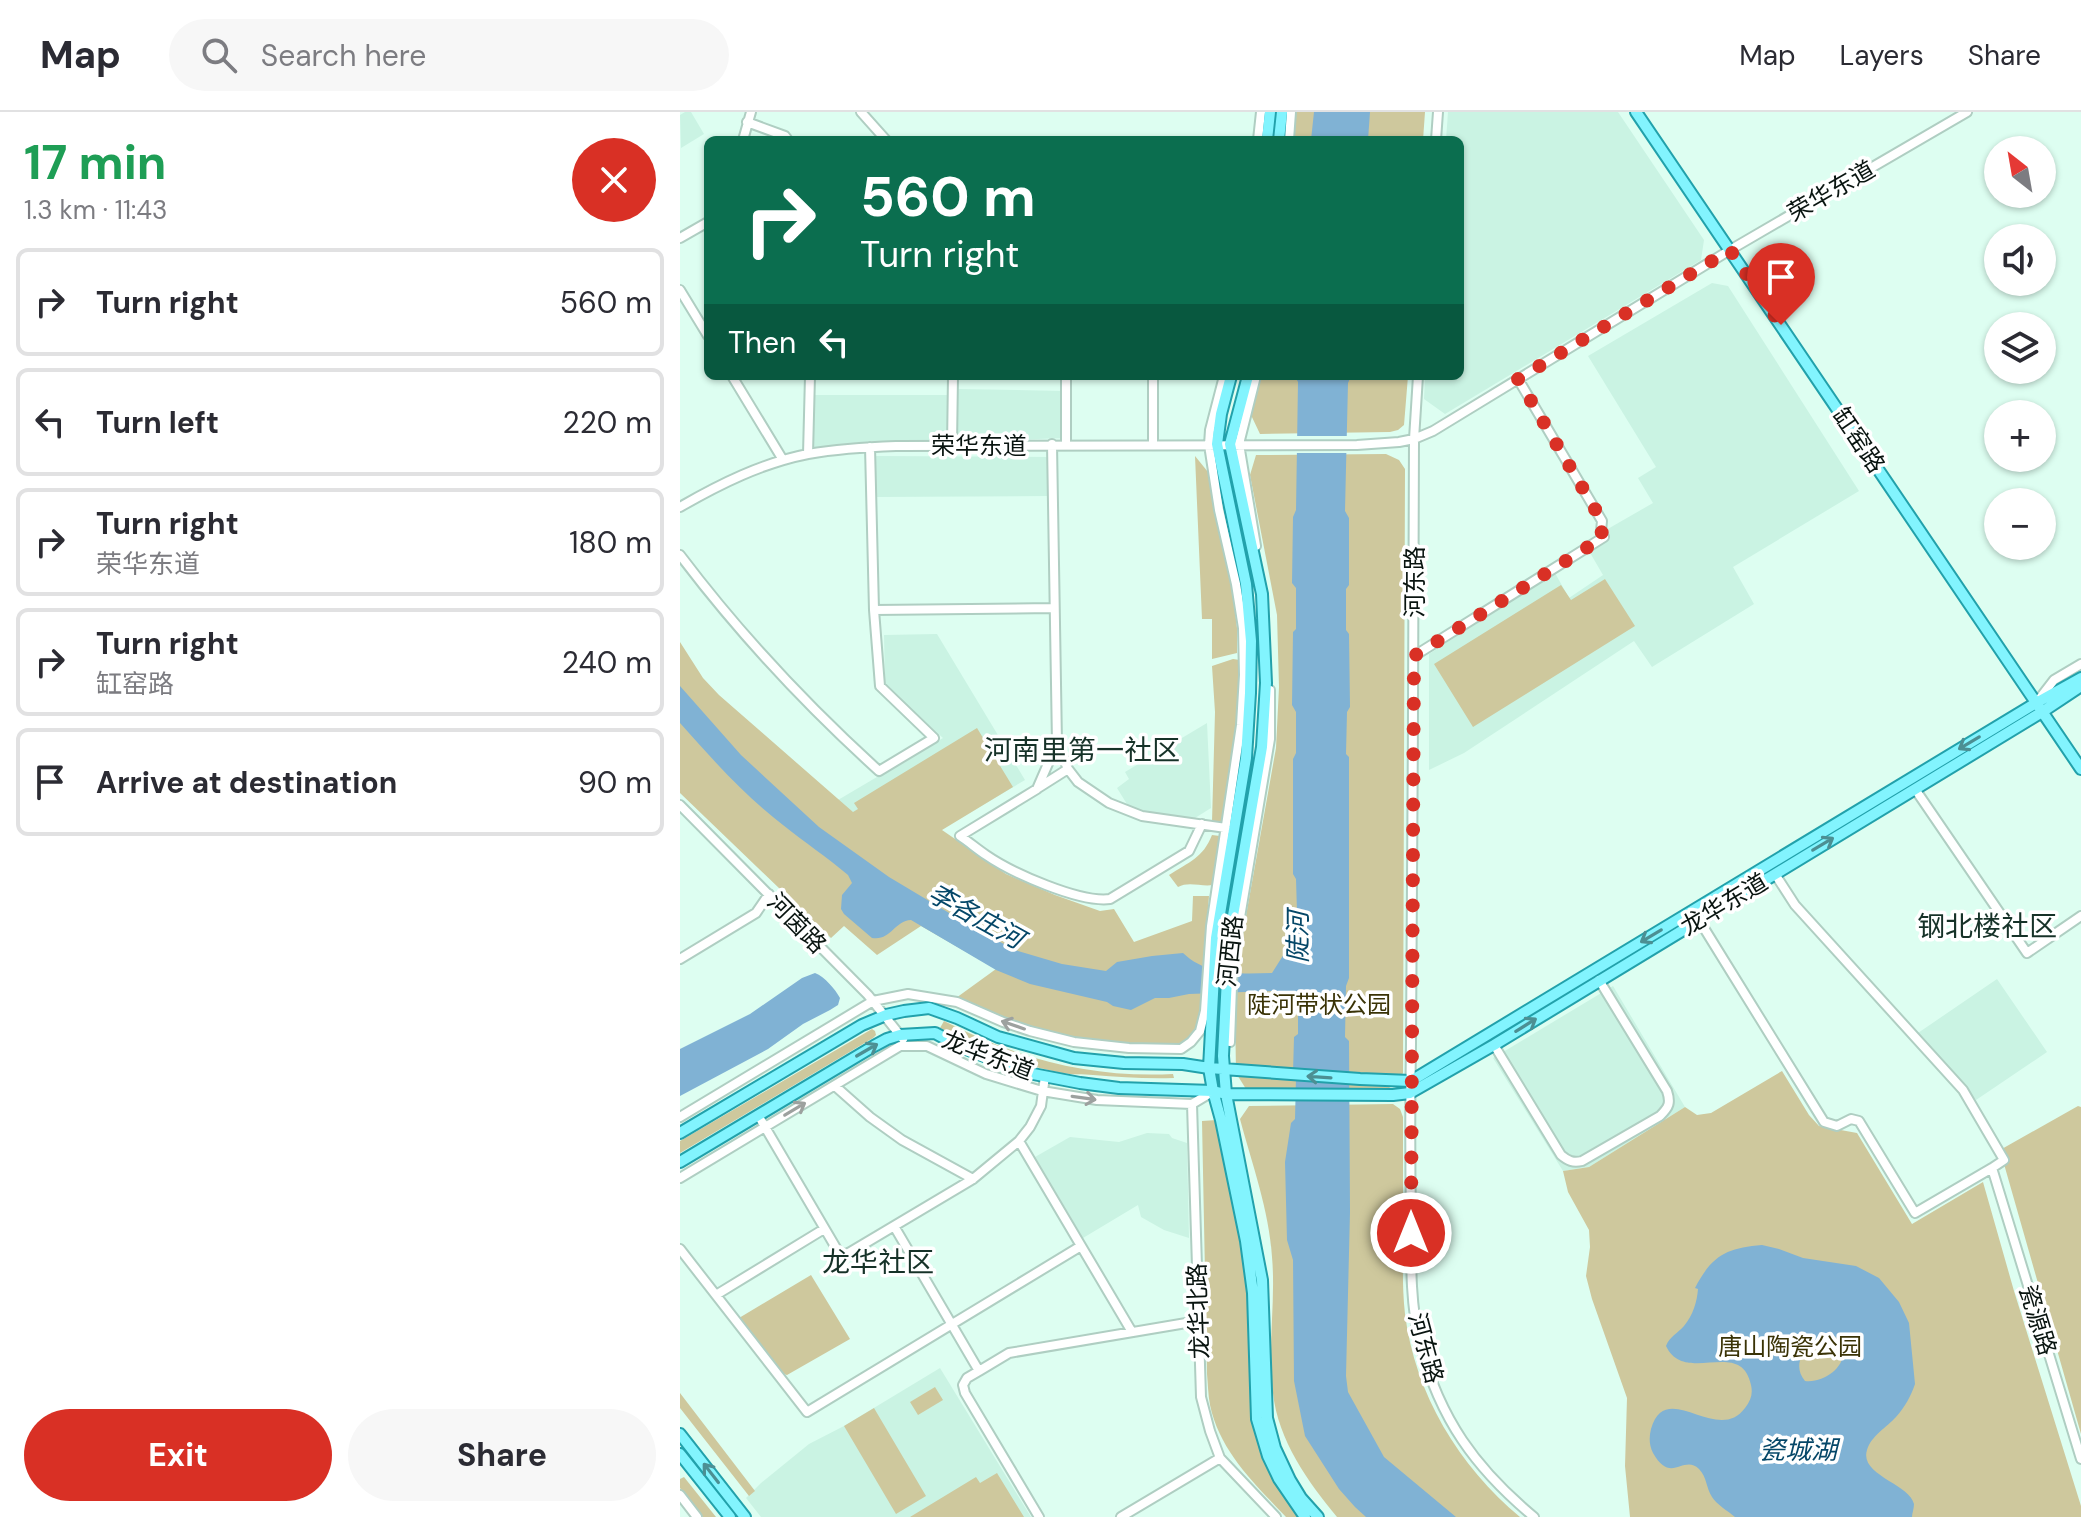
<!DOCTYPE html>
<meta charset="utf-8">
<style>
:root{--surface:#fff;--page:#f7f7f7;--text:#2b2b33;--muted:#7c7c81;--line:#e1e1e2;--accent:#d93025}
body{margin:0;font-family:"DM Sans","Noto Sans SC",sans-serif;background:var(--page);color:var(--text);height:100vh;display:flex;flex-direction:column;font-size:30px;white-space:nowrap}
*{box-sizing:border-box;margin:0}
p{font-size:26px;color:var(--muted)}
.icon{flex:none;width:44px;height:44px;fill:none;stroke:currentColor;stroke-width:2;stroke-linecap:round;stroke-linejoin:round}
.map{position:relative;flex:1;overflow:hidden}
.panel{display:flex;flex-direction:column;background:var(--surface);width:680px}
.panel>*{flex:none}
.guide{position:absolute;left:24px;top:24px;width:760px;height:244px;border-radius:12px;box-shadow:0 2px 6px #0004;background:#0b6e4f;color:#fff;overflow:hidden}
.needle{width:52px;rotate:329deg}
.controls{position:absolute;left:1304px;top:24px;display:grid;gap:16px}
.controls a{display:grid;place-items:center;width:72px;height:72px;border-radius:50%;background:var(--surface);box-shadow:0 2px 6px #0004;font-size:40px}
.pin{position:absolute;display:grid;place-items:center;width:68px;height:68px;color:#fff;margin:-82px -34px;border-radius:50% 50% 50% 0;rotate:-45deg;box-shadow:0 0 8px #0007}
.pin .icon{rotate:45deg}
.me{position:absolute;width:88px;margin:-44px;rotate:0deg;stroke-linejoin:round;filter:drop-shadow(0 0 6px #0008)}
.turn{display:flex;align-items:center;gap:28px;height:168px;padding:0 24px;font-size:36px}
.turn .icon{width:104px;height:104px;stroke-width:2.5}
.turn b{display:block;font-size:56px;line-height:68px}
.then{display:flex;align-items:center;height:76px;padding:0 24px;background:#0003;gap:16px;font-size:30px}
.round{display:grid;place-items:center;flex:none;width:84px;height:84px;border-radius:42px;background:var(--page)}
.head{display:flex;align-items:center;justify-content:space-between;height:136px;padding:0 24px}
h1{font-size:48px;font-weight:700;line-height:60px;color:#1e9e55}
.primary-button{display:flex;gap:16px;margin-top:auto;padding:16px 24px}
.primary-button a{flex:1;height:92px;border-radius:48px;background:var(--accent);color:#fff;font-size:32px;font-weight:700;line-height:92px;text-align:center}
.primary-button a+a{background:var(--page);color:var(--text)}
ul{padding:0;list-style:none}
li{display:flex;align-items:center;gap:24px;height:108px;margin:0 16px 12px;padding:0 8px;border:4px solid var(--line);border-radius:12px}
li div{flex:1}
li b{display:block;font-size:30px}
li em{font-style:normal}
header{display:flex;align-items:center;gap:48px;box-sizing:border-box;height:112px;padding:0 40px;background:var(--surface);border-bottom:2px solid var(--line)}
header strong{font-size:38px}
nav{display:flex;gap:44px;margin-inline-start:auto;font-size:28px}
.search{width:560px;height:72px;background:var(--page);display:flex;align-items:center;gap:20px;box-sizing:border-box;padding:0 28px;border-radius:44px;color:var(--muted);font-size:30px}
main{display:flex;flex:1;min-height:0}
.map>svg:first-child{display:block}
</style>
<header>
<strong>Map</strong>
<div class="search"><svg class="icon" aria-label="search" viewBox="0 0 24 24"><circle cx="10" cy="10" r="6"/><path d="M15 15l6 6"/></svg>Search here</div>
<nav><a>Map</a><a>Layers</a><a>Share</a></nav>
</header>
<main>
<section class="panel">
<div class="head"><div><h1>17 min</h1><p>1.3 km · 11:43</p></div><a class="round" style="background:#d93025;color:#fff"><svg class="icon" aria-label="close" viewBox="0 0 24 24"><path d="M6 6l12 12M18 6L6 18"/></svg></a></div>
<ul>
<li><svg class="icon" aria-label="right" viewBox="0 0 24 24"><path d="M7 20v-9h11M14 6l5 5-5 5"/></svg><div><b>Turn right</b></div><em>560 m</em></li>
<li><svg class="icon" aria-label="left" viewBox="0 0 24 24"><path d="M17 20v-9H6M10 6l-5 5 5 5"/></svg><div><b>Turn left</b></div><em>220 m</em></li>
<li><svg class="icon" aria-label="right" viewBox="0 0 24 24"><path d="M7 20v-9h11M14 6l5 5-5 5"/></svg><div><b>Turn right</b><p>荣华东道</p></div><em>180 m</em></li>
<li><svg class="icon" aria-label="right" viewBox="0 0 24 24"><path d="M7 20v-9h11M14 6l5 5-5 5"/></svg><div><b>Turn right</b><p>缸窑路</p></div><em>240 m</em></li>
<li><svg class="icon" aria-label="arrive" viewBox="0 0 24 24"><path d="M6 21V4h12l-3 4 3 4H6"/></svg><div><b>Arrive at destination</b></div><em>90 m</em></li>
</ul>
<div class="primary-button"><a>Exit</a><a>Share</a></div>
</section>
<div class="map">
<svg width="1401" height="1405" viewBox="0 0 1401 1405">
<rect width="100%" height="100%" fill="#ddfef1"/>
<!-- built -->
<path fill="#caf3e3" d="M5,0H11L24,22L1,36L0,3Z
M768,0H938L1024,128L1021,148L765,302L744,287L745,264H780V28H766Z
M1032,171L1048,174L1179,379L1053,455L1074,492L972,555L954,529L784,641L749,658V542L875,461L889,486L923,463L909,439L930,426L926,418L973,391L958,366L976,355L908,244Z
M277,277L386,279V326L134,335L132,283H276Z
M196,344L369,345V384L196,385Z
M257,522L345,668L220,742L158,688L263,626L205,573L204,523Z
M527,611L531,696L515,706L450,697L437,676L449,667L445,660Z
M1317,867L1367,940L1296,988L1238,921Z
M933,874L1005,995L909,1055L883,1059L813,946Z
M467,1021L489,1022L492,1026L507,1031L509,1126L484,1118L461,1105L458,1093L403,1126L355,1045L390,1025L439,1030Z
M260,1256L351,1405H81L66,1386L81,1371L129,1332L164,1314Z"/>
<!-- green -->
<path fill="#cec89d" d="M615,0H745L743,28H613Z
M581,264H728L724,313L718,318L710,320L580,322L571,303Z
M706,342L719,348L725,357L723,961L717,971L709,976L566,977L556,961L555,896L559,843L596,636L599,575L597,503L570,363L576,343Z
M515,344L528,360L553,481L557,516V541L532,547V507H522Z
M925,467L955,514L793,615L754,552L881,473L891,488Z
M0,530L23,566L39,583L173,700L178,697L174,691L297,616L333,675L262,718L326,762L375,783L420,799L434,797L454,830L512,809L513,784H529L518,920L501,933H463L388,926L321,907L276,886L316,857L241,814L197,843L164,814L151,826L0,681Z
M553,547L560,548L557,614L543,710H532L535,600L532,554Z
M532,723L540,724L533,773C521,775 509,769 498,775L489,763C509,750 523,746 532,723Z
M264,909C338,947 410,966 493,962L494,966C466,967 440,965 413,963C403,962 392,963 382,961C340,953 299,936 260,916Z
M192,917L195,919L196,923L193,926L0,1041V1029Z
M1102,959L1129,1003L1139,1014L1177,1021L1232,1112L1303,1070L1334,1179L1401,1394V1405H950L945,1354L947,1286L912,1187L906,1164L910,1135L909,1118L888,1080L883,1059L909,1055L1005,995L1017,1003L1031,1001Z
M713,992L720,997L723,1005C723,1044 723,1083 723,1122C723,1148 722,1175 725,1202C735,1282 779,1354 840,1405H657C628,1370 598,1328 593,1281C587,1236 596,1190 592,1145C589,1098 572,1052 560,1007L569,994Z
M1398,994L1401,995V1322L1320,1038Z
M537,1008L563,1123L569,1170L570,1267L577,1324L621,1405H606C575,1372 540,1340 530,1293C528,1283 528,1272 527,1262L522,1009Z
M131,1163L170,1227L107,1263L100,1261L59,1206Z
M255,1275L263,1288L238,1303L230,1290Z
M0,1281L75,1379L69,1384L0,1296Z
M194,1296L246,1384L216,1402L164,1314Z
M317,1361L344,1405H230L296,1365L300,1371Z
M4,1365L36,1405H23L0,1376V1367Z"/>
<!-- water -->
<path fill="#80b2d4" fill-rule="evenodd" d="M634,0H690L688,28H631Z
M615,264H671L668,271L665,399L669,406V473L666,477V518L669,522L670,595L667,600L666,642L669,645V866L666,874L665,925L669,929L670,1100L666,1264L668,1280L704,1345L776,1405H686L675,1395L659,1377L625,1324L614,1269L613,1148L607,1128L605,1050L611,1011L615,1007L616,966L613,961L614,925L618,922V900L605,893L592,879L509,882L489,886H475L451,898L433,894L427,890L350,872L316,858L231,808C214,809 211,829 192,826L164,802L161,797L162,783L172,771L168,763C147,745 124,730 103,713C65,684 32,647 0,611V574L61,643L139,715L209,765L306,823L338,839L382,852L426,859L437,850L472,844L503,841C527,864 560,862 592,861L604,842L618,833L616,767L613,762V647L616,641V600L612,593L613,520L616,517V476L612,471L613,405L616,398L618,270Z
M135,861C145,865 155,877 160,886L158,893L150,898L123,912L88,937L0,984V937L70,902L122,866Z
M1082,1133L1099,1137L1123,1146L1176,1154L1199,1166L1219,1190L1229,1211L1235,1272C1231,1284 1225,1295 1216,1305C1207,1315 1191,1324 1187,1338C1179,1363 1230,1372 1234,1392C1234,1397 1232,1401 1232,1405H1055C1048,1399 1036,1392 1032,1385C1026,1376 1027,1365 1019,1357C1003,1342 991,1373 973,1341C969,1333 969,1325 971,1317C986,1265 1037,1334 1065,1296C1071,1288 1073,1282 1071,1273C1061,1225 1005,1274 986,1234C990,1224 997,1222 1004,1214C1013,1203 1017,1190 1018,1177L1015,1176C1032,1143 1047,1136 1082,1133ZM1153,1223C1179,1243 1150,1272 1125,1269C1108,1249 1132,1226 1153,1223Z"/>
<!-- pier -->
<path fill="#ddfef1" d="M612,324H670L669,341H611Z"/>
<g fill="none" stroke-linecap="round" stroke-linejoin="round">
<defs>
<path id="minor" d="M181,0L206,28
M67,10L105,24L108,28
M63,28L71,0
M578,28L581,0
M609,28L611,0
M756,28L758,0
M0,126L28,110
M0,178L28,224
M52,264L103,348
M386,264V333
M576,264L559,332L576,434
M738,264L734,327C734,528 732,730 731,931C730,989 730,1047 731,1106C731,1148 730,1191 740,1232C760,1307 795,1356 854,1405
M372,332L377,631L357,677L280,724C289,730 297,737 306,743C332,761 400,791 430,787L509,739L522,712
M272,333L273,264
M473,333V264
M128,342L130,264
M0,395C40,372 82,351 128,342C157,337 186,335 216,334L677,333L719,330L734,327L753,319L1050,138L1287,0
M0,443C59,521 126,593 199,659L254,626L200,574L194,498L190,335
M194,498L373,496
M734,544L924,425L921,419L922,409L838,267
M1357,590L1374,568L1401,552
M377,631L388,657L398,670L429,691L462,704L546,716
M358,676L388,657
M1235,677L1347,841L1401,804
M0,693L188,883L223,927
M1095,762L1115,793L1283,978L1324,1048L1312,1056
M1019,808L1144,1010L1157,1014L1171,1007L1179,1009L1235,1101L1312,1056L1401,1347
M0,847L76,801L89,782
M550,930L553,847L590,627V578
M814,933L881,1043C888,1049 893,1051 902,1049L980,1004C989,995 991,991 987,979L919,868
M155,974L190,1005L222,1028L293,1067
M532,980L512,992L521,1285L530,1319L540,1346L596,1405
M78,1003L159,1141L167,1142L293,1067L339,1029L350,1015L361,994L365,964
M0,1005L193,889L228,882L277,890L323,910L350,919L394,930L449,936L501,937L511,930L520,919L525,899L531,814L561,613L564,563L563,516L556,472L539,398L529,333L530,318L544,264
M339,1029L452,1220
M0,1066L220,934H247L306,962L362,979L417,988L512,992
M214,1114L299,1259L287,1266L283,1273L285,1281L359,1405
M0,1137L127,1300L401,1134
M36,1183L144,1117
M299,1259L329,1241L518,1209
M0,1383L17,1405
M441,1405L540,1346"/>
<path id="major" d="M956,0L1401,657
M587,28L590,0
M599,28L602,0
M551,264L541,302L537,332L566,472L571,529L570,581L566,646L536,826L529,956L533,979L541,1008L566,1129L573,1181L577,1307L588,1344L599,1367L625,1405
M568,264L550,332L582,482L586,571L582,635L549,827L543,944L546,982L582,1168L587,1306L595,1336L610,1368L621,1386L638,1405
M0,1021L182,913L206,903L224,899L249,896L277,906L318,925L394,946L444,951L503,952L529,956L680,967L731,969L1356,591L1401,566
M0,1050L194,934L207,927L220,923L255,921L281,935L348,961L400,971L439,976L533,979L546,982L713,983L730,981L814,933L1362,600L1401,574
M0,1322L65,1405
M0,1342L50,1405"/>
</defs>
<!-- minor casing -->
<use href="#minor" stroke="#afcec2" stroke-width="12"/>
<!-- major casing -->
<use href="#major" stroke="#22a1ab" stroke-width="14"/>
<!-- minor -->
<use href="#minor" stroke="#fff" stroke-width="8"/>
<!-- major -->
<use href="#major" stroke="#82f4fe" stroke-width="10"/>
</g>
<!-- one-way arrows -->
<defs><path id="oneway-shaft" d="M-6 0H5M1.5-3L5.5 0L1.5 3" fill="none" stroke-width="1.6" stroke-linecap="round" stroke-linejoin="round" transform="scale(2)"/></defs>
<g stroke="#4c8f93">
<use href="#oneway-shaft" transform="translate(1289 631) rotate(149)"/>
<use href="#oneway-shaft" transform="translate(1143 732) rotate(-31)"/>
<use href="#oneway-shaft" transform="translate(971 824) rotate(149)"/>
<use href="#oneway-shaft" transform="translate(846 913) rotate(-32)"/>
<use href="#oneway-shaft" transform="translate(187 938) rotate(-30)"/>
<use href="#oneway-shaft" transform="translate(639 965) rotate(-176)"/>
<use href="#oneway-shaft" transform="translate(31 1361) rotate(-128)"/>
</g>
<g stroke="#9da19f">
<use href="#oneway-shaft" transform="translate(333 913) rotate(-161)"/>
<use href="#oneway-shaft" transform="translate(404 986) rotate(8)"/>
<use href="#oneway-shaft" transform="translate(115 997) rotate(-31)"/>
</g>
<g fill="none" stroke-linecap="round" stroke-linejoin="round">
<!-- route -->
<path stroke="#d93025" stroke-width="14" stroke-dasharray="0 25.2" d="M731,1121L734,544L924,425L921,419L922,409L838,267L1050,138L1101,213"/>
</g>
<g text-anchor="middle" dominant-baseline="central" stroke-width="7" stroke-linejoin="round" paint-order="stroke">
<!-- street labels -->
<g font-size="24" fill="#091410" stroke="#fff">
<text transform="translate(1151 79) rotate(-30)">荣华东道</text>
<text transform="translate(1179 328) rotate(56)">缸窑路</text>
<text x="299" y="333">荣华东道</text>
<text transform="translate(734 470) rotate(-90)">河东路</text>
<text transform="translate(1044 792) rotate(-31)">龙华东道</text>
<text transform="translate(117 811) rotate(46)">河茵路</text>
<text transform="translate(550 839) rotate(-84)">河西路</text>
<text transform="translate(308 943) rotate(21)">龙华东道</text>
<text transform="translate(518 1199) rotate(-92)">龙华北路</text>
<text transform="translate(1358 1208) rotate(73)">瓷源路</text>
<text transform="translate(746 1236) rotate(75)">河东路</text>
</g>
<!-- park labels -->
<g font-size="24" fill="#3a3306" stroke="#fff">
<text x="639" y="892">陡河带状公园</text>
<text x="1110" y="1234">唐山陶瓷公园</text>
</g>
<!-- water labels -->
<g font-size="26" font-style="italic" fill="#054768" stroke="#fff">
<text transform="translate(296 804) rotate(29)">李各庄河</text>
<text transform="translate(618 825) rotate(-90)">陡河</text>
<text x="1118" y="1338">瓷城湖</text>
</g>
<!-- quarter labels -->
<g font-size="28" fill="#163228" stroke="#fff">
<text x="402" y="638">河南里第一社区</text>
<text x="1307" y="814">钢北楼社区</text>
<text x="198" y="1150">龙华社区</text>
</g>
</g>
</svg>
<div class="controls">
<a><svg class="needle" viewBox="-14 -14 28 28"><path d="M0-13l5 13h-10z" fill="#e53935"/><path d="M0 13l5-13h-10z" fill="#7c7c81"/></svg></a>
<a><svg class="icon" aria-label="sound" viewBox="0 0 24 24"><path d="M4 9h4l5-4v14l-5-4H4zM17 9q2 3 0 6"/></svg></a>
<a><svg class="icon" aria-label="layers" viewBox="0 0 24 24"><path d="M12 4l9 5-9 5-9-5zM3 14l9 5 9-5"/></svg></a>
<a>+</a>
<a>−</a>
</div>
<div class="pin" style="left:1101px;top:213px;background:#d93025"><svg class="icon" aria-label="arrive" viewBox="0 0 24 24"><path d="M6 21V4h12l-3 4 3 4H6"/></svg></div>
<svg class="me" style="left:731px;top:1121px" viewBox="-20 -20 40 40"><circle r="17" fill="#d93025" stroke="#fff" stroke-width="3"/><path d="M0-11L8 9 0 5-8 9z" fill="#fff"/></svg>
<div class="guide">
<div class="turn"><svg class="icon" aria-label="right" viewBox="0 0 24 24"><path d="M7 20v-9h11M14 6l5 5-5 5"/></svg><div><b>560 m</b>Turn right</div></div>
<div class="then">Then<svg class="icon" aria-label="left" viewBox="0 0 24 24"><path d="M17 20v-9H6M10 6l-5 5 5 5"/></svg></div>
</div>
</div>
</main>
